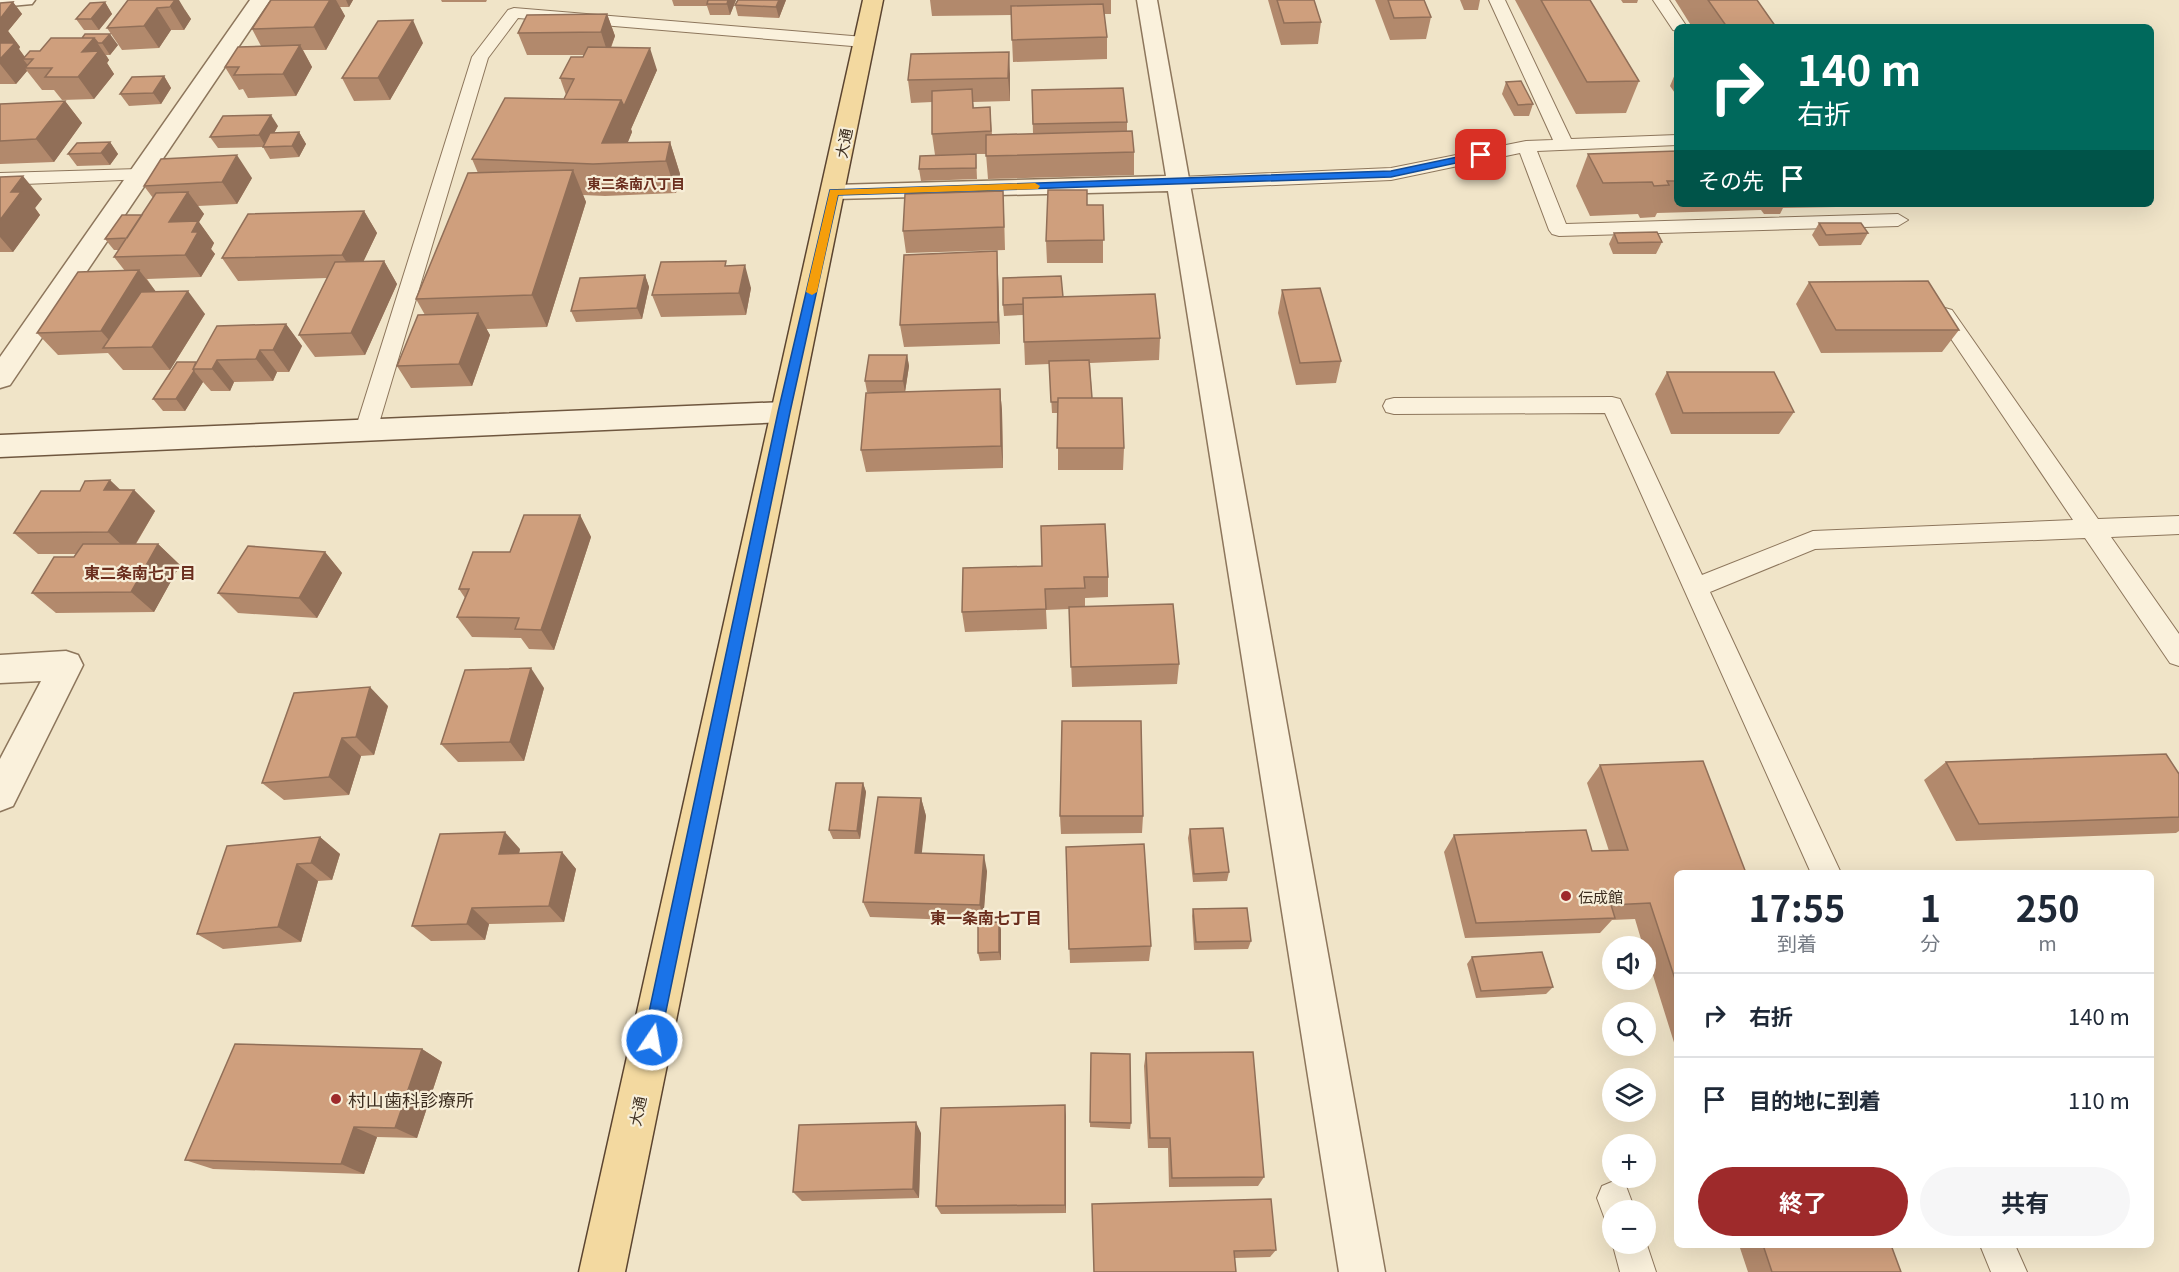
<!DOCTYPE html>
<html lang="ja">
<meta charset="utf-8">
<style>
:root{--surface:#fff;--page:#f6f6f7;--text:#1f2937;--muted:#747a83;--line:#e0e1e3;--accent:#9e2a2b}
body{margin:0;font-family:Georgia,"Noto Sans JP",serif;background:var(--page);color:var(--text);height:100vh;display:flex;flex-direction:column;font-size:22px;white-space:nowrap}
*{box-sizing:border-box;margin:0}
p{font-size:20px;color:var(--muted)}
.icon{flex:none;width:33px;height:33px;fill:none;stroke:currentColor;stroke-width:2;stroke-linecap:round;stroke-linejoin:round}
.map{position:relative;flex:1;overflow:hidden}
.panel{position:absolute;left:1674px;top:870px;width:480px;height:378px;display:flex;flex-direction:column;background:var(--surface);border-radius:9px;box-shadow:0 6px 24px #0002}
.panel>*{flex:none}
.guide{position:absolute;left:1674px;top:24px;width:480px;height:183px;border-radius:9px;box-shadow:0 6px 24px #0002;background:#00695c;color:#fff;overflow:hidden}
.controls{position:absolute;left:1602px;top:936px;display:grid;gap:12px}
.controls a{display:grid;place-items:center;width:54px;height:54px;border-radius:50%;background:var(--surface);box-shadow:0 6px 24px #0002;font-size:30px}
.pin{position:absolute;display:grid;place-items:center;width:51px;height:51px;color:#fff;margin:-26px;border-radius:12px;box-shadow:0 3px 9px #0006}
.me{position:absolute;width:66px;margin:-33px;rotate:12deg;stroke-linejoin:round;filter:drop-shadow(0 0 4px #0008)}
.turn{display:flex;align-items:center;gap:21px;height:126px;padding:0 24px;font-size:27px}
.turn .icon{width:78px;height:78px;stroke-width:2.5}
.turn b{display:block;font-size:42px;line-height:51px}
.then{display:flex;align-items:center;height:57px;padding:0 24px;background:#0003;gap:12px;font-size:22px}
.eta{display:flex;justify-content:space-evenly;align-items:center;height:102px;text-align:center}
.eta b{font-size:36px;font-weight:700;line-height:42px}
.button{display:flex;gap:12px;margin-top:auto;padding:12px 24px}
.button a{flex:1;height:69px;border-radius:36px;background:var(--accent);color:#fff;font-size:24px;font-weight:700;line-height:69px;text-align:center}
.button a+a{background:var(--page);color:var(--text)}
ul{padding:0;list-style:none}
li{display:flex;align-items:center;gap:18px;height:84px;padding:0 24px;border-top:2px solid var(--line)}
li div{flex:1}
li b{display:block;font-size:22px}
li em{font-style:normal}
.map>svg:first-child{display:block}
</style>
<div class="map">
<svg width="2179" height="1272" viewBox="0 0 2179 1272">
<rect width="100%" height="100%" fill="#f0e4c8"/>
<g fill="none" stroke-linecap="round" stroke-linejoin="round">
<defs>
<path id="lane" d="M1489,0H1505L1571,139L1677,135V145L1537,151L1566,224L1898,214L1908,220L1898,226L1559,236L1552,234L1549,230L1520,153L1391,180L1179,189L1170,183L1179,177L1391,168L1526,141L1553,140Z
M1653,0H1669L1687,27H1677V31L1673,30Z
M514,8L864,37L872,42L864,47L518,18L488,58L377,430L374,436L366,438L358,436L355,430L472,57L508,10Z
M139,169L148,175L146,179L0,185V173Z
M1945,308L1952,310L2098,519L2179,516V534L2111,537L2179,634V666L2170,663L2085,538L1815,549L1710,592L1841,873H1811L1605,413L1394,414L1386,412L1383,406L1386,400L1394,398L1612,397L1620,399L1702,575L1813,531L2073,520L1935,315L1938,310Z
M1614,1181L1626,1186L1635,1210H1612V1225L1606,1222L1597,1198L1602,1186Z
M1612,1242H1646L1656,1272H1620Z
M1980,1245H2015L2027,1272H1991Z"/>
<path id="street" d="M0,0H35L32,4L0,7Z
M250,0H270L10,385L0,388V357Z
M1137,0H1157L1385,1272H1339L1168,191L834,199L825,197L822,192L825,187L834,185L1166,176Z
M66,651L78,655L83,665L13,806L0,811V759L41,681L0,683V655Z"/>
<path id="secondary" d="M784,402L794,405L798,412L794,419L784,422L0,457V435Z"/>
<path id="primary" d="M863,0H883L625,1272H579Z"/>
</defs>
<!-- lane casing -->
<use href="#lane" stroke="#8d765c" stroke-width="2"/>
<!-- street casing -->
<use href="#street" stroke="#8d765c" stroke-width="3"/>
<!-- secondary casing -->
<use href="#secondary" stroke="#6f573f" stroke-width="3"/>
<!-- primary casing -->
<use href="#primary" stroke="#5b4430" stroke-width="3"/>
<!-- lane -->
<use href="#lane" fill="#faf1dc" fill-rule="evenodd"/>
<!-- street -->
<use href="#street" fill="#faf1dc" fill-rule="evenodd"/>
<!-- secondary -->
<use href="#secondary" fill="#faf1dc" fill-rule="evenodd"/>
<!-- primary -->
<use href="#primary" fill="#f3d9a0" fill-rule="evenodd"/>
</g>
<!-- wall -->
<path fill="#b2896c" d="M128,0L185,10L191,19L184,30H171L159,48L122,50L107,28Z
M271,0H353L349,7H340L345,16L326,50H303L312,67L296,96L248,98L243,89L239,90L225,67L261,46L252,29Z
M441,0H487L486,2H442Z
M672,0H736L730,15H710L707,6H674Z
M786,0L779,18L738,16L735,5Z
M930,0H1111V14H1104L1107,37V59L1013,62L1011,15L932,16Z
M1268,0H1314L1321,22L1318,44L1281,45Z
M1375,0H1424L1431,17L1426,39L1390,40Z
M1460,0H1480L1478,10H1464Z
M1515,0H1590L1639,81L1626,113L1576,114Z
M1621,0H1638L1637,3H1623Z
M1675,0H1757L1776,27H1692Z
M13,2L22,14L8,31L20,47L19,49L25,57L82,38L118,45L110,55H106L109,60L107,63L114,74L94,99L62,100L54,90H42L27,71L16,84H0V3Z
M105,2L112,14L99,30H84L76,19Z
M607,14L615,36L611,48L657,70L631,129L632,132L628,142H670L680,174L676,193L605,196L583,195L586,202L547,327L486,329L490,335L472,386L411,388L397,366L425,315L416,299L478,173L472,159L564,99L566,95L560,78L583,57L584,55H527L518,33Z
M423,43L390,100L354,101L342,78Z
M1010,74V101L973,102L974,108L990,107L992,135L1033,134L1032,90L1127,122V131L1134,152V175L988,179L986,154H976L977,179L921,181L919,169L935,155L932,134V102L911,103L908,80Z
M1675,74H1677V96L1670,86Z
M164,76L171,88L161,104L129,106L120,94Z
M1506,82L1533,104L1529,116H1514L1502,94Z
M65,101L82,123L54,162L0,164V104Z
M278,126L274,133L299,132L306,144L299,157L270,159L263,147L218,148L210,137Z
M110,142L118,154L110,165L77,166L68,154Z
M1677,151V204H1837L1836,207L1783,208L1780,214H1764L1761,210L1657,213L1655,217L1640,218L1638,214L1590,216L1576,186L1588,154Z
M0,177L42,199L35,208L40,215L13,252H0Z
M252,178L237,204L198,206L204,214L199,222L214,243L211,249L215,254L201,277L147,279L156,292L205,314L170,370H123L108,353L58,355L37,333L125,271L114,257L119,250H114L105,239L142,215L153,198L144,186Z
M1087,205H1103V263H1047L1046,241Z
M364,211L377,233L363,262L384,261L397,284L365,355L315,357L299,335L327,278L238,281L222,258Z
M1004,213L1005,250L906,253L903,231Z
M1819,223L1868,233L1861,245L1819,246L1812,235Z
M1614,233L1662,242L1656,254H1613L1609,244Z
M727,266L751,288L746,315L661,317L652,295Z
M998,274L1000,344L904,347L900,325Z
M645,275L649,287L642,319L576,322L571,311Z
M1809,282L1959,330L1942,352L1821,353L1796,304Z
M1282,290L1341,361L1336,383L1296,385L1278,313Z
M1063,297L1160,338L1159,360L1090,363L1092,398L1124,448L1123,470H1058V413H1052L1049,364L1025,365L1023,315L1004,316L1003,305Z
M286,324L302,346L289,372H277L273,381L234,382L230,391H211L203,382L185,411H163L153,399L196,362Z
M907,355L909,366L905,392L1000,389L1002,411L1003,468L866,472L861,450L884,392H867L865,381Z
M1667,372L1794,412L1779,434H1671L1655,394Z
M120,490H134L155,511L136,544H158L180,565L154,612L56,613L32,593L74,557L76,554H38L14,533Z
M580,515L591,537L554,650L529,649L521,638L472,637L457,617L465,598L459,589L510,552Z
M325,552L342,573L317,618L238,613L218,593Z
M963,568L1108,577V597L1085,598V606L1179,664L1177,684L1072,687L1069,609L1046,610L1047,629L965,632L962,612Z
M544,688L524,761L458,762L441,744Z
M388,706L374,755L361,756L349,795L284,800L262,783Z
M1946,762L2179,774V831L2176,833L1956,841L1924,780Z
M1600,765L1677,873V1052L1646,953V946H1643L1635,919L1612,920L1600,933L1465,938L1444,852L1454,835L1592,851H1609L1587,783Z
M863,783L866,792L860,839H833L829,830Z
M921,798L926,816L921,853L987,871L983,921L870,917L863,902Z
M1060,816H1143L1142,833L1061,834Z
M1190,829L1229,872L1227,881L1193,882L1188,838Z
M320,837L340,854L332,880L318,881L301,942L223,949L197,934Z
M1066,847L1151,946L1149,961L1070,963Z
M520,849L519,854L562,852L576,869L564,922L489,924L485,940L431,941L412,926Z
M1193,909L1251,941L1248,949L1194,950L1192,916Z
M1001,929V960L980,961L978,953Z
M1472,957L1553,987L1546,994L1476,998L1467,964Z
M422,1049L442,1062L417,1138L377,1137L364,1174L213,1169L185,1160Z
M1091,1053L1131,1123L1130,1129L1090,1127Z
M1146,1053L1264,1177L1258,1186L1169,1187L1168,1148H1148L1144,1066Z
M1066,1116V1213L941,1214L936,1206Z
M921,1133L919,1198L802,1201L793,1192Z
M1092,1204L1276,1250L1270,1257L1234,1258Z
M1739,1245H1891L1901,1272H1748Z"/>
<!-- shaded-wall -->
<path fill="#916f58" d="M166,0H179L185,10L191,19L184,30Z
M330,0H336L345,16L326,50L314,27Z
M346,0H353L349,7Z
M728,0H736L730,15L727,4Z
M779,0H786L779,18L776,7Z
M13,2L22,14L8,31L20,47L19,49L26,59H23L30,68H25L27,71L16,84L0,64V19Z
M105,2L112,14L99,30L91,19Z
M157,8L171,30L159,48L144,26Z
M607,14L615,36L608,54L601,32Z
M413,20L423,43L390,100L378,78Z
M110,34L118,45L110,55L102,43Z
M94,38L109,60L107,63L114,74L94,99L78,77L82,52Z
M300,45L312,67L296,96L283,74Z
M650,48L657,70L631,129L632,132L619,163L602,143L621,100Z
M1009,52L1010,74V101L1008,78Z
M164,76L171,88L161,104L153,93Z
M65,101L82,123L54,162L36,139Z
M271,115L278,126L266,147L259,135Z
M299,132L306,144L299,157L292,146Z
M110,142L118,154L110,165L101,153Z
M670,142L680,174L676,193L666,161Z
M237,155L252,178L237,204L222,182Z
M573,170L586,202L547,327L532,295Z
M23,176L42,199L35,208L40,215L13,252L0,237V220L11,192Z
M188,192L204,214L199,222L214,243L211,249L215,254L201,277L185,255L169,222Z
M364,211L377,233L356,277L342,255Z
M997,251L998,274L1000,344L998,322Z
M384,261L397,284L365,355L351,333Z
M745,265L751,288L746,315L739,293Z
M139,270L157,293L116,348L101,331Z
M645,275L649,287L642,319L637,308Z
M188,291L205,314L170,370L152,347Z
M478,313L490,335L472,386L459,364Z
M286,324L302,346L289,372L273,350Z
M260,350L277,372L273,381L256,359Z
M907,355L909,366L905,392L903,381Z
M217,360L234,382L230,391L212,369Z
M194,371L203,382L185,411L176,399Z
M1000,389L1002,411L1003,468L1001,446Z
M110,480L129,498L134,490L155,511L130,553L108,532L104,490Z
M580,515L591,537L554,650L541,630Z
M158,544L180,565L154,612L131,592Z
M325,552L342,573L317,618L299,598Z
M531,668L544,688L524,761L510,742Z
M370,687L388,706L374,755L356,737Z
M342,738L361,756L349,795L329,777Z
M863,783L866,792L860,839L857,831Z
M921,798L926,816L920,869L915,853Z
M505,832L520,849L515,871L499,854Z
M320,837L340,854L332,880L311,863Z
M562,852L576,869L564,922L549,906Z
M984,855L987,871L983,921L980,905Z
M297,864L318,881L301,942L278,927Z
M472,908L489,924L485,940L467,924Z
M999,922L1001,929V960L999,952Z
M422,1049L442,1062L417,1138L395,1128Z
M1065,1105L1066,1116V1213L1065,1205Z
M916,1122L921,1133L919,1198L913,1189Z
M354,1127L377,1137L364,1174L341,1164Z"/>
<!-- building -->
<path fill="#cf9f7d" stroke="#916f58" stroke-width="1.5" d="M128,0H175L170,7L157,8L144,26L107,28Z
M271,0H330L314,27L252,29Z
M708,0H728L727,4H707Z
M738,0H779L776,7L735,5Z
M1277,0H1314L1321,22L1284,23Z
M1388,0H1424L1431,17L1394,18Z
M1541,0H1590L1639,81L1587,82Z
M1708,0H1757L1776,27H1727Z
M13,2L0,19V3Z
M105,2L91,19H76L90,3Z
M1103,4L1107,37L1012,40L1011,6Z
M607,14L601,32L518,33L527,15Z
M413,20L378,78H342L378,21Z
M85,34H110L102,43H98L94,38H82Z
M51,38H94L82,52L99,51L78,77H45L52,68H25L33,59H23L30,51H40Z
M0,43H15L0,59Z
M300,45L283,74L234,75L239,67H225L238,47Z
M588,47L650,48L624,106L621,100L564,99L574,79L560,78L571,57H583Z
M1009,52L1008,78L908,80L911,54Z
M164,76L153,93L120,94L132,77Z
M1521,81L1533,104L1518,105L1506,82Z
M1123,88L1127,122L1033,124L1032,90Z
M972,89L973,108L990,107L991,131L932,134V91Z
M505,98L621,100L602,143L670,142L666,161L593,164L472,159Z
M65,101L36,139L0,141V104Z
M271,115L259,135L210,137L223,116Z
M1132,131L1134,152L986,156V135Z
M299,132L292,146L263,147L270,133Z
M110,142L101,153L68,154L77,143Z
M1677,151V181H1667L1669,185L1654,186L1652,182L1603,183L1588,154Z
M976,154V168L919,169L920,156Z
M237,155L222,182L144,186L161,159Z
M573,170L532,295L416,299L468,173Z
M23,176L11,192H21L0,220V177Z
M1048,190H1087V205H1103L1104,240L1046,241Z
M1003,191L1004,227L903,231L905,194Z
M188,192L169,222L198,221L192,232H198L185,255L114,257L156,193Z
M364,211L342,255L222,258L248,214Z
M122,215H142L127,238L105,239Z
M1819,223H1861L1868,233L1826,235Z
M1657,232L1662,242L1618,243L1614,233Z
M997,251L998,322L900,325L904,255Z
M384,261L351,333L299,335L335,262Z
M726,261L725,266L745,265L739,293L652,295L661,262Z
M139,270L101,331L37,333L78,272Z
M645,275L637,308L571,311L580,278Z
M1061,276L1063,297L1023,298V304L1003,305V278Z
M1928,281L1959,330H1836L1809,282Z
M1320,288L1341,361L1300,363L1282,290Z
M188,291L152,347L103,348L141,292Z
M1155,294L1160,338L1024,342L1023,298Z
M478,313L459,364L397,366L418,315Z
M286,324L273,350H260L256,359L217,360L212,369H193L217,326Z
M869,355H907L903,381H865Z
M1089,360L1092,398H1058V402H1051L1049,361Z
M177,362H196L193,369L194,371L176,399H153Z
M1667,372H1774L1794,412L1683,413Z
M1000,389L1001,446L861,450L866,393Z
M1058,398H1122L1124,448H1057Z
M110,480L104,490H134L108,532L14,533L41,491H80L85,481Z
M524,515H580L541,630L515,629L519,618L457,617L469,589H459L473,552H510Z
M1105,524L1108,577H1084L1085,588L1045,589L1046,609L962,612L963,568L1042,566L1041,526Z
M83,544H158L131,592L32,593L54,557H74Z
M248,546L325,552L299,598L218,593Z
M1173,604L1179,664L1071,667L1069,607Z
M531,668L510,742L441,744L465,670Z
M370,687L356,737L342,738L329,777L262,783L294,693Z
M1062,721H1141L1143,816H1060Z
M2166,754L2179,774V817L1979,824L1946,762Z
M1703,761L1746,873H1677V985L1650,903L1611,905L1615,918L1476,923L1454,835L1586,830L1592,851L1628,850L1600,765Z
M836,783H863L857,831L829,830Z
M878,797L921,798L915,853L984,855L980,905L863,902Z
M1223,828L1229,872L1194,874L1190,829Z
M505,832L499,854L562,852L549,906L472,908L467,924L412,926L440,834Z
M320,837L311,863L297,864L278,927L197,934L227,846Z
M1144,844L1151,946L1069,949L1066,847Z
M1247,908L1251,941L1196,942L1193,909Z
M999,922V952L978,953V923Z
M1542,952L1553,987L1481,991L1472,957Z
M235,1044L422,1049L395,1128L354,1127L341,1164L185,1160Z
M1253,1052L1264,1177L1172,1178L1170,1138H1150L1146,1053Z
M1091,1053L1130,1054L1131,1123L1090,1122Z
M1065,1105V1205L936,1206L941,1108Z
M916,1122L913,1189L793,1192L799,1125Z
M1271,1199L1276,1250L1234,1251L1236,1272H1094L1092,1204Z
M1763,1245H1891L1901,1272H1772Z"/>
<!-- route -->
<path fill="#1a73e8" stroke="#114b97" stroke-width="1.5" d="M1481,152L1484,153V157L1391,177L838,195L790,412L660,1040L658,1046L652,1048L646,1046L643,1040L778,412L830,190L1391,171Z"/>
<!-- slow -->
<path fill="#f59e0b" d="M1035,183L1040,186L1038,189L838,195L817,292L812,295L806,292L830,190Z"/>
<!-- markers -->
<g fill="#9e2a2b" stroke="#f7eed8" stroke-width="2">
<circle cx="1566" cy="896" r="6"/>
<circle cx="336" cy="1099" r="6"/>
</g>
<g text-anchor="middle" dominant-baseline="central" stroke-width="4.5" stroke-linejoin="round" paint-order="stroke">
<!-- far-neighbourhood labels -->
<g font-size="14" font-weight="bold" fill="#6b2e1e" stroke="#f7eed8">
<text x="636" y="183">東二条南八丁目</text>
</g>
<!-- street labels -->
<g font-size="15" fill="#3d2e20" stroke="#f7eed8">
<text transform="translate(843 143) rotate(-79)">大通</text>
<text transform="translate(637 1111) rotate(-78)">大通</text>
</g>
<!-- poi labels -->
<g font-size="15" fill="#3d2e20" stroke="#f7eed8" text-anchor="start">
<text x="1578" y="896">伝成館</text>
</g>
<!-- neighbourhood labels -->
<g font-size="16" font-weight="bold" fill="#6b2e1e" stroke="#f7eed8">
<text x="140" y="572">東二条南七丁目</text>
<text x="986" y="917">東一条南七丁目</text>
</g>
<!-- near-poi labels -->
<g font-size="18" fill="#3d2e20" stroke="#f7eed8" text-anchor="start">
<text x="348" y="1099">村山歯科診療所</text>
</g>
</g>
</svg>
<div class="controls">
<a><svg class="icon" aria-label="sound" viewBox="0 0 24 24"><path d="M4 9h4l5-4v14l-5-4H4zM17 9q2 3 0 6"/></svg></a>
<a><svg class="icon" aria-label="search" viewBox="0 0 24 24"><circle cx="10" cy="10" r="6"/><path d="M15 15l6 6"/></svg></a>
<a><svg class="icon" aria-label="layers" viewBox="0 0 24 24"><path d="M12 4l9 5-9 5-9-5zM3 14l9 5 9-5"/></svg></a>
<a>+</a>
<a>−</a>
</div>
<div class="pin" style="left:1481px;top:155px;background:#d93025"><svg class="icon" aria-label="arrive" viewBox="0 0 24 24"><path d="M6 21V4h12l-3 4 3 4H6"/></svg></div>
<svg class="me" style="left:652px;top:1040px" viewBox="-20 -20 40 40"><circle r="17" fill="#1a73e8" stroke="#fff" stroke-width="3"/><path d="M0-11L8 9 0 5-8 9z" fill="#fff"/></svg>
<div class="guide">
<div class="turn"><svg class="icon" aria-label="right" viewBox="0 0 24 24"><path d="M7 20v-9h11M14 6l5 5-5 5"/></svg><div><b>140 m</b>右折</div></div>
<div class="then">その先<svg class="icon" aria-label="arrive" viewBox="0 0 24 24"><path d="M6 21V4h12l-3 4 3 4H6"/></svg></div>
</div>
<section class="panel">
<div class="eta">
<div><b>17:55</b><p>到着</p></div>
<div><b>1</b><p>分</p></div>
<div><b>250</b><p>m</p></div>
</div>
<ul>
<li><svg class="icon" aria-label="right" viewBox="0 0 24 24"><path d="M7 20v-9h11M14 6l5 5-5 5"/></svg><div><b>右折</b></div><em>140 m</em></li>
<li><svg class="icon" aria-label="arrive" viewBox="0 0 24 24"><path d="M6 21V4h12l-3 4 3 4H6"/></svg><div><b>目的地に到着</b></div><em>110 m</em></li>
</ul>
<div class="button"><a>終了</a><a>共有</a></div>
</section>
</div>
